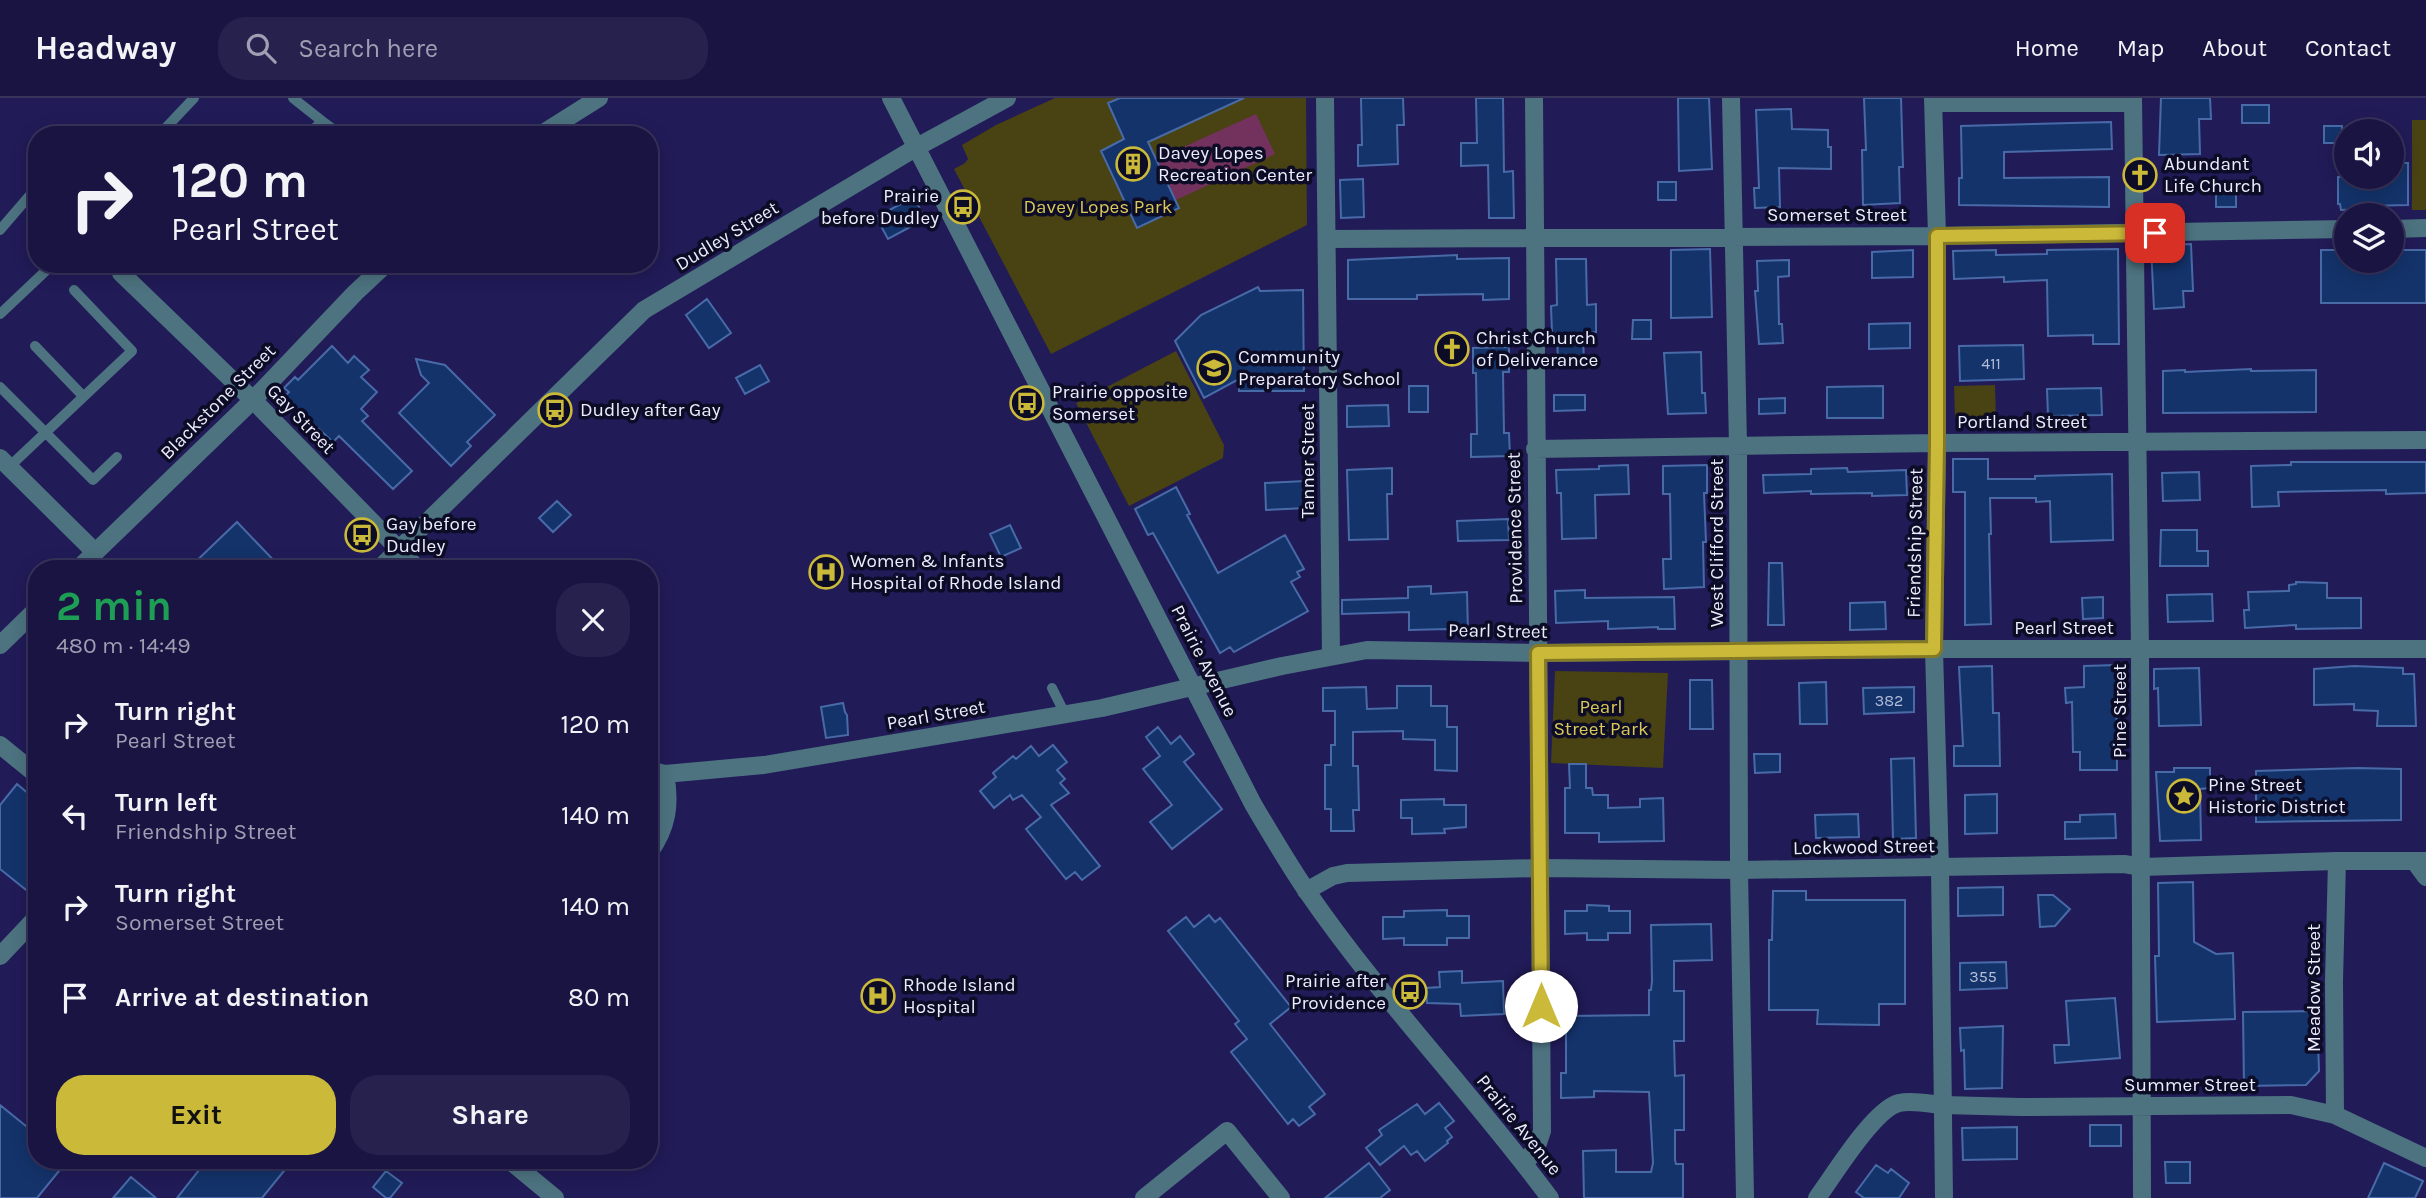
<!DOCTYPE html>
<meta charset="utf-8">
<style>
:root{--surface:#191442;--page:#26214d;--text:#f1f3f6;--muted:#9f9eb2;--line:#37335b;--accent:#cbba39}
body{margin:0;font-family:Karla,sans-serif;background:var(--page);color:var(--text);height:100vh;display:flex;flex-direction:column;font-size:26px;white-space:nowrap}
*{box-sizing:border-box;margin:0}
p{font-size:23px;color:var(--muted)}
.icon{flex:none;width:38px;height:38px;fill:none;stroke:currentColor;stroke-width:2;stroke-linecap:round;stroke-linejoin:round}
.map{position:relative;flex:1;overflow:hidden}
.drawer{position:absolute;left:28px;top:462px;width:630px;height:609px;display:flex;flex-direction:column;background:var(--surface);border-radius:28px;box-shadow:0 4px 18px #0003,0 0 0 2px var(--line)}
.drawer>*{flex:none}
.hud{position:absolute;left:28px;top:28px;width:630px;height:147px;border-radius:28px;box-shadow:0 4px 18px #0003,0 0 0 2px var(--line);background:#191442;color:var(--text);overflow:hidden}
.controls{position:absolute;left:2334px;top:21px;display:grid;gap:14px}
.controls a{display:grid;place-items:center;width:70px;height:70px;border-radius:50%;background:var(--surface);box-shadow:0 4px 18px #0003,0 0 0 2px var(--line);font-size:35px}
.pin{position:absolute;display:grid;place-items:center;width:60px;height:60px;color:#fff;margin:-30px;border-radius:14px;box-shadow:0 4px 10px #0006}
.me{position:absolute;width:77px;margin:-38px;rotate:0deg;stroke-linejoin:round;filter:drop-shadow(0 0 5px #0008)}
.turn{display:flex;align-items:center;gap:24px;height:147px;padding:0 28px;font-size:32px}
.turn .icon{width:91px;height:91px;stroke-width:2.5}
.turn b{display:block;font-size:49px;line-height:60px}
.round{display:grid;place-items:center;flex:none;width:74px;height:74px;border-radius:28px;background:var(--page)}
.head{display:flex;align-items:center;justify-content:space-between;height:119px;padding:0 28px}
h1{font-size:42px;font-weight:700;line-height:52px;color:#1e9e55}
.button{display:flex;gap:14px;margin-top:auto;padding:14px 28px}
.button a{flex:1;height:80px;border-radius:28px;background:var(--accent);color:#111;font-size:28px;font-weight:700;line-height:80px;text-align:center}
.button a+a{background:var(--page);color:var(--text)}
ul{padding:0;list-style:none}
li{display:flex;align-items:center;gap:21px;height:91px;padding:0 28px}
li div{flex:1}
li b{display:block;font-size:26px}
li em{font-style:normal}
header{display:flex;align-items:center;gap:42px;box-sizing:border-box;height:98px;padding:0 35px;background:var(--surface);border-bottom:2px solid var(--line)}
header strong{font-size:33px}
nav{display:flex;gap:38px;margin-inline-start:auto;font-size:24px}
.search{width:490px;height:63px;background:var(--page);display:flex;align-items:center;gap:18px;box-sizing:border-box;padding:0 24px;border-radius:28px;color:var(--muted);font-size:26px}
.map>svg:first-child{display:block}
</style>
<header>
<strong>Headway</strong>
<div class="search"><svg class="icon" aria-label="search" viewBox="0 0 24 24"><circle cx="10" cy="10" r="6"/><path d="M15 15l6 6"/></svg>Search here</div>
<nav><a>Home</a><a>Map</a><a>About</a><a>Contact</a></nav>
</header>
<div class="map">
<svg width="2426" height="1100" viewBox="0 0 2426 1100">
<rect width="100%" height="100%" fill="#211b58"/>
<!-- green -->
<path fill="#494213" d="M1055,0H1306L1307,127L1051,256L954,71L965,65L968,61L962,47L996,27Z
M2412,22H2426V112H2412Z
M1176,253L1224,347L1223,360L1129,408L1076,305Z
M1995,287L1996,319L1955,320L1954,288Z
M1555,573L1668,575L1663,670L1551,665Z"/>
<!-- water -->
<path fill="#72325d" d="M1256,16L1275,56L1176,102L1157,61Z"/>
<!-- building -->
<path fill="#14336b" stroke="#486ba8" stroke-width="2" d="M1120,0H1244L1148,44L1179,110L1137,130L1101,53L1124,41L1108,5Z
M1361,0H1403L1404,27H1397L1398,66L1358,68V47H1362Z
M1476,0H1503L1504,74L1513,73L1514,120H1489L1488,67L1461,68V45H1477Z
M1678,0H1709L1712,71L1679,73Z
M1864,0H1901L1903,69H1899L1900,105L1863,107L1862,52H1866Z
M2161,0H2210L2211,21H2199L2200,56L2159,57Z
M2242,7H2269V25H2242Z
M1791,11L1792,31L1828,32V49H1831V71L1779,70L1780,109L1755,110L1754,90H1759L1756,12Z
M2111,24L2112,51L2004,54V80L2109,79V109L1959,107V80H1962L1961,28Z
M2324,28H2342L2343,45H2324Z
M2392,65H2408V107L2365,108V111L2341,112L2340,106H2338V79H2392Z
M1363,81L1364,119L1341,120L1340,82Z
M1658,84H1676V102H1658Z
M2216,85L2236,86V109H2216Z
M914,99L925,121L888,141L876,119Z
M2191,146L2193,193H2183L2184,209L2154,211L2151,148Z
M1710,151L1712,219L1671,220V152Z
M2118,151L2119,246H2093V237L2048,238L2047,182L2004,184V179L1954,181L1953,153L1996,152V157L2047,156V152Z
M1913,152V179L1872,180V154Z
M2321,152H2347V163H2392V152H2426V205H2321Z
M1457,157V161L1509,160V201L1483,202V196L1417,197V201H1348V162Z
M1556,161H1586L1587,207L1596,206V234L1583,235L1584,267H1558L1557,235H1552L1551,208L1557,207Z
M1789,162V178L1778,179L1779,226H1782L1783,245L1759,246L1755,193H1758L1757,163Z
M1258,189L1260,193L1303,192L1304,293H1239V281L1204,300L1175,243L1201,217Z
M707,201L731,235L709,250L686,217Z
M1633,222H1651V241H1632Z
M1910,225V250L1869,251V226Z
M2023,247L2024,281L1960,283L1959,248Z
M332,248L348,265L354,258L369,272L361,279L377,294L361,311L368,318L362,323L412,373L393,391L339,338L333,344L284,299L289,294L284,290L295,279L298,282Z
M1509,249V274H1503L1504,335H1509L1510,358L1471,359V336H1477L1476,275H1473V250Z
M1701,254L1702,295H1705L1706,315L1668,316L1664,255Z
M416,261L445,267L495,317L467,344L471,348L451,368L399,315L429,285L421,277Z
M760,267L769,283L745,296L736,280Z
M2251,271V273L2316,272V314L2163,315V273L2185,272V274Z
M1409,288H1428V314H1409Z
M1883,288V320H1827V289Z
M2101,290L2102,317L2048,318L2047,291Z
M1554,297H1585V312L1554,313Z
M1785,300V315L1759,316V301Z
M1388,307L1389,328L1347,329V308Z
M1953,361H1988V381H2035V378L2112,376L2113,442L2051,444L2050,403L2036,404V400H1990L1991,436H1989L1991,526L1965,527V394H1953Z
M2291,364H2426V395L2386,396V392L2278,394L2279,408L2252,409L2251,368L2291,367Z
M1628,367L1629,396L1595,397L1596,440L1562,441L1561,395H1557L1556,372L1599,371V368Z
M1707,367V395H1704L1706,444H1703L1704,489L1664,491L1663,461H1671L1670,396H1663V368Z
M1392,370V396H1387L1388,441L1349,442L1347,372Z
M1847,370L1848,374L1906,372L1907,397L1872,398V395L1811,396V393L1764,395L1763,377L1811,376V371Z
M2199,374L2200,402L2163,403L2162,375Z
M1305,383L1306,410L1266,412L1265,385Z
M1176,389L1190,416L1187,417L1218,475L1285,437L1304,471L1297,474L1300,479L1291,484L1308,513L1234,554L1230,549L1220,555L1153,435L1148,437L1135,411Z
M557,403L571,417L553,434L539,420Z
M1508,421L1509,442L1458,443L1457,423Z
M237,424L282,471H188Z
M1010,427L1021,450L1001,459L990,436Z
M2161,432H2197V453H2208V468H2160Z
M1769,465H1782L1784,527H1768Z
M2296,484L2327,485V500H2361V530L2296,531V527L2245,530L2244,512H2249L2248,494L2289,493V487L2296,486Z
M1431,488V496L1467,494L1468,536H1448V531L1409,532V514L1342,516V502L1408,500V489Z
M1585,492V500L1674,499L1675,531H1658V529L1608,531V523L1556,525L1555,493Z
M2212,496L2213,523L2168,524L2167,497Z
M2103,499V520L2083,521L2082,500Z
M1885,504L1886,531L1850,532V505Z
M2116,567L2117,672H2080V654H2073L2072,604L2066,605L2065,590L2084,589V568Z
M1992,568L1993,615H1999L2000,668H1954V648H1963L1959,569Z
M2354,568L2403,570V576H2414L2416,628H2377L2378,613L2354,612V606L2314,607V571Z
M2199,570L2201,627L2159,628L2158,590L2154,591V571Z
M1690,582H1712L1713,631H1690Z
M1826,584L1827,626H1800L1799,585Z
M1397,588H1431V608H1447V629H1457V673L1435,672V642L1403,641V633L1353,634V668H1358L1359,712H1353L1354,733H1331V711H1325V667H1331V647H1335V613H1323V590L1366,589L1367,611L1397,610Z
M1914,589V614L1864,616L1863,590Z
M843,605L845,614L847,617L848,637L826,640L821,609Z
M1158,629L1171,646L1180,638L1194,656L1184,664L1222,711L1172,751L1150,724L1172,707L1143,671L1160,658L1146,639Z
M1053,647L1067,664L1057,672L1065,681L1060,685L1069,695L1051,707L1100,768L1082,782L1075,774L1066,781L1026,731L1041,719L1022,697L1013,702L1010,697L994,710L980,693L996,679L993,675L1013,658L1016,661L1031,648L1039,658Z
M1754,656H1780V674L1755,675Z
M1914,660L1916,740L1893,741L1891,661Z
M1569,666H1586V690H1592L1593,697H1608V710L1640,709V701L1663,700L1664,743L1599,744V735H1565V690H1570Z
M2174,670H2210V690L2200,691L2201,742L2160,743L2156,674H2174Z
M2357,670L2401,671V722L2256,724V673Z
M17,686L37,703V786L30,795L0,771V707Z
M1997,696V735L1965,736V697Z
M1444,701V707H1466V729L1444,731L1445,735L1412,736V720H1401V702Z
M1858,716L1859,739L1816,740L1815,717Z
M2115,716L2116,740L2065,741V724H2080V717Z
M2193,784L2194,844L2216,856L2233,855L2235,921L2157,924L2155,858H2159L2158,785Z
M2003,789V817L1958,818V790Z
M1773,793H1806V802H1905V906H1879V927L1817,926L1818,912H1769V842H1772Z
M2038,797H2053L2070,811L2055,828L2040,829Z
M1587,807L1609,808V813H1630V835H1608V842H1587V835L1565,836V813H1587Z
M1447,812V818H1469V840H1447V847H1404V840L1383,841V819H1404V813Z
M1209,817L1215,824L1220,820L1291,909L1270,926L1325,996L1309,1009L1315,1016L1299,1028L1293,1021L1288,1026L1231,954L1247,941L1235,926L1239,923L1168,833L1186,819L1194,829Z
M1711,826L1712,862L1674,863V893H1684V943H1674L1675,978L1684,977V1032H1675V1062L1676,1066H1683V1100H1584L1583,1053L1616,1052V1074H1651L1653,1065L1649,994L1594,993V999L1561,1000V975H1566V918L1649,917V892H1651L1652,883L1651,827Z
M2006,864L2007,890L1960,892V865Z
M1462,873V885L1503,883L1504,916L1461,918L1460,906L1427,905L1426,890L1440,889L1439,874Z
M2115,900L2120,960L2055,965L2054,947H2069L2066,903Z
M2317,913L2319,973L2306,987L2244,988L2243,914Z
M2003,928L2002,990L1965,991L1964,952L1961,953L1960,930Z
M1439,1005L1454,1023L1445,1030L1452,1039L1447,1043L1448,1045L1425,1063L1417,1053L1411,1057L1404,1048L1380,1067L1366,1050L1382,1037L1379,1032L1417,1006L1425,1016Z
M0,1007L37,1037V1062H68L37,1100H0Z
M2090,1027H2121V1048H2090Z
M2017,1029V1061L1963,1062L1962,1030Z
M207,1062H293L262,1100H177Z
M2165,1064H2190V1085H2166Z
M1369,1065L1390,1092L1380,1100H1325Z
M2384,1065L2423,1083L2415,1100H2368Z
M1876,1067L1888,1075L1891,1071L1909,1085L1899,1100H1864L1856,1094Z
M386,1073L402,1085L390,1100H386L373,1089Z
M131,1079L156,1100H113Z"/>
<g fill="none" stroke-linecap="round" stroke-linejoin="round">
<!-- service -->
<path stroke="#4d7380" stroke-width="10" d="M293,0L322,23
M159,37L194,0
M308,37L322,23L341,37
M0,132L37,89
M0,216L53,166
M35,248L83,298
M0,289L93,382L117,359
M9,369L132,253L74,192
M1052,590L1065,616"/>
<!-- minor -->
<path stroke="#4d7380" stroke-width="18" d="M1325,0L1331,557
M1731,0L1738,348L1739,772L1745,1100
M1933,0L1937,138V345L1934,551L1940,768L1944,1100
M2133,0L2140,551L2142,1100
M1933,5H2133
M2392,131L2426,130
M1328,141L1937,138L2347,131
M121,175L253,302L418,471
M1535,351L1937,345L2426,342
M0,360L95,454
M0,647L37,677
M649,672L665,676L764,667L1102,610L1282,568L1367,552L1538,555L1934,551H2426
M649,755C667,730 671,707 665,676
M2415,764L2426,779
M1943,1007L2020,1009L2291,1007L2335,1017L2426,1060
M2335,1017L2334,883L2337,763
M509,1062L555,1100
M1525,1066L1537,1048L1542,1033L1534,0
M1144,1100L1227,1033L1281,1100"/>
<!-- tertiary -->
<path stroke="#4d7380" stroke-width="18" d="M891,0L1253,706C1270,735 1287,764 1306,792C1380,900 1472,995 1550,1100
M540,37L599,0
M78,471L253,302L355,195L386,166
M379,471L644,212L917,49L1007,0
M0,547L37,511
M1306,793L1333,778L1347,775L1540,770L1739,772L2124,766L2142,769L2337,763H2426
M0,858L37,819
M1817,1100C1834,1077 1874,1011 1899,1005C1913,1002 1930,1006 1943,1007"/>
</g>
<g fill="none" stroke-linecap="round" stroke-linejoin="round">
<defs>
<path id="route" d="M1541,908L1538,555L1934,551L1937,345V138L2155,135"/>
</defs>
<!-- route casing -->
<use href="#route" stroke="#847925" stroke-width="18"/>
<!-- route -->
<use href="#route" stroke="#cbba39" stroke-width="12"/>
</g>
<!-- icons -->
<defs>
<symbol id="building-ring" viewBox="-11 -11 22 22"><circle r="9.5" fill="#0d0c26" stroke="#cbba39" stroke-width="1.5"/><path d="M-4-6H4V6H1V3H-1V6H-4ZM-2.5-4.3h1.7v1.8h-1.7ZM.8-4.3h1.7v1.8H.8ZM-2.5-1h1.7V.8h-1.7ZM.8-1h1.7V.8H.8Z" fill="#cbba39"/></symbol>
<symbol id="church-ring" viewBox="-11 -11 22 22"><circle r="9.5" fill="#0d0c26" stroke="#cbba39" stroke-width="1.5"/><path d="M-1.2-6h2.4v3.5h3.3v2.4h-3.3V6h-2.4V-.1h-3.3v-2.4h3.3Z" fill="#cbba39"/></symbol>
<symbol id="bus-ring" viewBox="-11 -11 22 22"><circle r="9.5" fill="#0d0c26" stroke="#cbba39" stroke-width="1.5"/><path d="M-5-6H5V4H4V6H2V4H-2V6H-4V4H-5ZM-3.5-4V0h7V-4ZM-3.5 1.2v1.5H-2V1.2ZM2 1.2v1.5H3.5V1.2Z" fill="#cbba39"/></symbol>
<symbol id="school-ring" viewBox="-11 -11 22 22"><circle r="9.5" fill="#0d0c26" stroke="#cbba39" stroke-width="1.5"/><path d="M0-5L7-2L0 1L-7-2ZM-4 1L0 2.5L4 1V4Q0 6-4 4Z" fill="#cbba39"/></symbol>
<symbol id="hospital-ring" viewBox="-11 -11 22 22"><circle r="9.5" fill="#0d0c26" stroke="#cbba39" stroke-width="1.5"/><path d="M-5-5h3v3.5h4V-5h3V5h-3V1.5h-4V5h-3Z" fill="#cbba39"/></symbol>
<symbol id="sight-ring" viewBox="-11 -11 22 22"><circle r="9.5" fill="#0d0c26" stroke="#cbba39" stroke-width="1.5"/><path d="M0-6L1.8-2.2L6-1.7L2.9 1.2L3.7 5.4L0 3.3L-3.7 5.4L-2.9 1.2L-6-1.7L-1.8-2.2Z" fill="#cbba39"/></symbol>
</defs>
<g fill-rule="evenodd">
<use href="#building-ring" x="1114" y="47" width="38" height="38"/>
<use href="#church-ring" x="2121" y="58" width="38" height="38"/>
<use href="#bus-ring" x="944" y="90" width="38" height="38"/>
<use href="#church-ring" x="1433" y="232" width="38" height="38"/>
<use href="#school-ring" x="1195" y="251" width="38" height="38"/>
<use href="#bus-ring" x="1008" y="286" width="38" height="38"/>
<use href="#bus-ring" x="536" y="293" width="38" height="38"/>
<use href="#bus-ring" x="343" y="418" width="38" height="38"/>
<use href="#hospital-ring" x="807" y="455" width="38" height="38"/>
<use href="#sight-ring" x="2165" y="679" width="38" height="38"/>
<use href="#bus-ring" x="1391" y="875" width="38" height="38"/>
<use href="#hospital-ring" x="859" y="879" width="38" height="38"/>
</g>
<g text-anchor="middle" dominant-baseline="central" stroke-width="7" stroke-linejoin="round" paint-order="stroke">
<!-- number labels -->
<g font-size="16" fill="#b5bed8">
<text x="1991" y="265">411</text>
<text x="1889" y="602">382</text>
<text x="1983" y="878">355</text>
</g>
<!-- poi labels -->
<g font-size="19" fill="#ebecfc" stroke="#0d0c26" text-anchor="start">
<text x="1158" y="55">Davey Lopes<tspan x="1158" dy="22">Recreation Center</tspan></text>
<text x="2164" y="66">Abundant<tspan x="2164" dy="22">Life Church</tspan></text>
<text x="939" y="98" text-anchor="end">Prairie<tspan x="939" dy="22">before Dudley</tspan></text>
<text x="1476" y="240">Christ Church<tspan x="1476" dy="22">of Deliverance</tspan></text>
<text x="1238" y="259">Community<tspan x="1238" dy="22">Preparatory School</tspan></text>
<text x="1052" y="294">Prairie opposite<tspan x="1052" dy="22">Somerset</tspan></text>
<text x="580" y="312">Dudley after Gay</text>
<text x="386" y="426">Gay before<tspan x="386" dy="22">Dudley</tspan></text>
<text x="850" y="463">Women &amp; Infants<tspan x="850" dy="22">Hospital of Rhode Island</tspan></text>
<text x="2208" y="687">Pine Street<tspan x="2208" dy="22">Historic District</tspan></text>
<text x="1386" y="883" text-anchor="end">Prairie after<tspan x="1386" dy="22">Providence</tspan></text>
<text x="903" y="887">Rhode Island<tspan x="903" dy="22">Hospital</tspan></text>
</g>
<!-- park labels -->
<g font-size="19" fill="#dac957" stroke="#0d0c26">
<text x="1098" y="109">Davey Lopes Park</text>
<text x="1601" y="609">Pearl<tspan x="1601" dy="22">Street Park</tspan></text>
</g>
<!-- street labels -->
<g font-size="19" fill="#ebecfc" stroke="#0d0c26">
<text x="1837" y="117">Somerset Street</text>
<text transform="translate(727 138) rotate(-31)">Dudley Street</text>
<text transform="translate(218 304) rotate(-45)">Blackstone Street</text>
<text transform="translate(301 321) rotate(46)">Gay Street</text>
<text x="2022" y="324">Portland Street</text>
<text transform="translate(1308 363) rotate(-90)">Tanner Street</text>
<text transform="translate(1515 430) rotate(-91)">Providence Street</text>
<text transform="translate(1717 445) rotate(-90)">West Clifford Street</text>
<text transform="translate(1915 445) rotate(-89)">Friendship Street</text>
<text x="2064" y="530">Pearl Street</text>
<text transform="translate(1498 533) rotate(1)">Pearl Street</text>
<text transform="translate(1204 563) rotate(63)">Prairie Avenue</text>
<text transform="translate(2120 613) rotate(-90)">Pine Street</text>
<text transform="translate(936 617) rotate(-10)">Pearl Street</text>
<text transform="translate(1864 749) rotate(-1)">Lockwood Street</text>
<text transform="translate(2314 890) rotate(-90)">Meadow Street</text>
<text x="2190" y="987">Summer Street</text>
<text transform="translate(1519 1027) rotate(51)">Prairie Avenue</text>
</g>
</g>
</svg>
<div class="controls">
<a><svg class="icon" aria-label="sound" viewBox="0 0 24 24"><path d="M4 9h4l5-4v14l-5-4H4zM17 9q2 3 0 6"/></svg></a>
<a><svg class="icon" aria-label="layers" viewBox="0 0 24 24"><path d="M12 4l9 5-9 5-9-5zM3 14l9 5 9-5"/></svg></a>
</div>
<div class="pin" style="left:2155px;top:135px;background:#d93025"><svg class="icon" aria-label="arrive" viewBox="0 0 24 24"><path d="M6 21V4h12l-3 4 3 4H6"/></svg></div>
<svg class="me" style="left:1541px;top:908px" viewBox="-20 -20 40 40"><circle r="19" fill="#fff"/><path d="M0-13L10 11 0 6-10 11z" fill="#cbba39"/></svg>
<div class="hud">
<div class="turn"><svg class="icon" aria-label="right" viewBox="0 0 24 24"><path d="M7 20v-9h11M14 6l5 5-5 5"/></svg><div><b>120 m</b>Pearl Street</div></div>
</div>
<section class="drawer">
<div class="head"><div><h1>2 min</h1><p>480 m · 14:49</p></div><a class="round"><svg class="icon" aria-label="close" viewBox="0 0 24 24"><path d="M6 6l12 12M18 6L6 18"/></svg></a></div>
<ul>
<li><svg class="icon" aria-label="right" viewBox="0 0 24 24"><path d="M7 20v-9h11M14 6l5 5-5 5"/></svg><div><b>Turn right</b><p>Pearl Street</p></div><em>120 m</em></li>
<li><svg class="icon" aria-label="left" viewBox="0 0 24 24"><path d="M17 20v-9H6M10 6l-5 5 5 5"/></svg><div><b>Turn left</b><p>Friendship Street</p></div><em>140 m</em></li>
<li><svg class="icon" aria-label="right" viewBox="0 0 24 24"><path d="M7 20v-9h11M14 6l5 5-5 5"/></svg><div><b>Turn right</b><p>Somerset Street</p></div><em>140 m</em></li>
<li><svg class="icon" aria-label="arrive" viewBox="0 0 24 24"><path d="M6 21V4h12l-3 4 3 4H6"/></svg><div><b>Arrive at destination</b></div><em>80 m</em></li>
</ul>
<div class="button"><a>Exit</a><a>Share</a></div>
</section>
</div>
